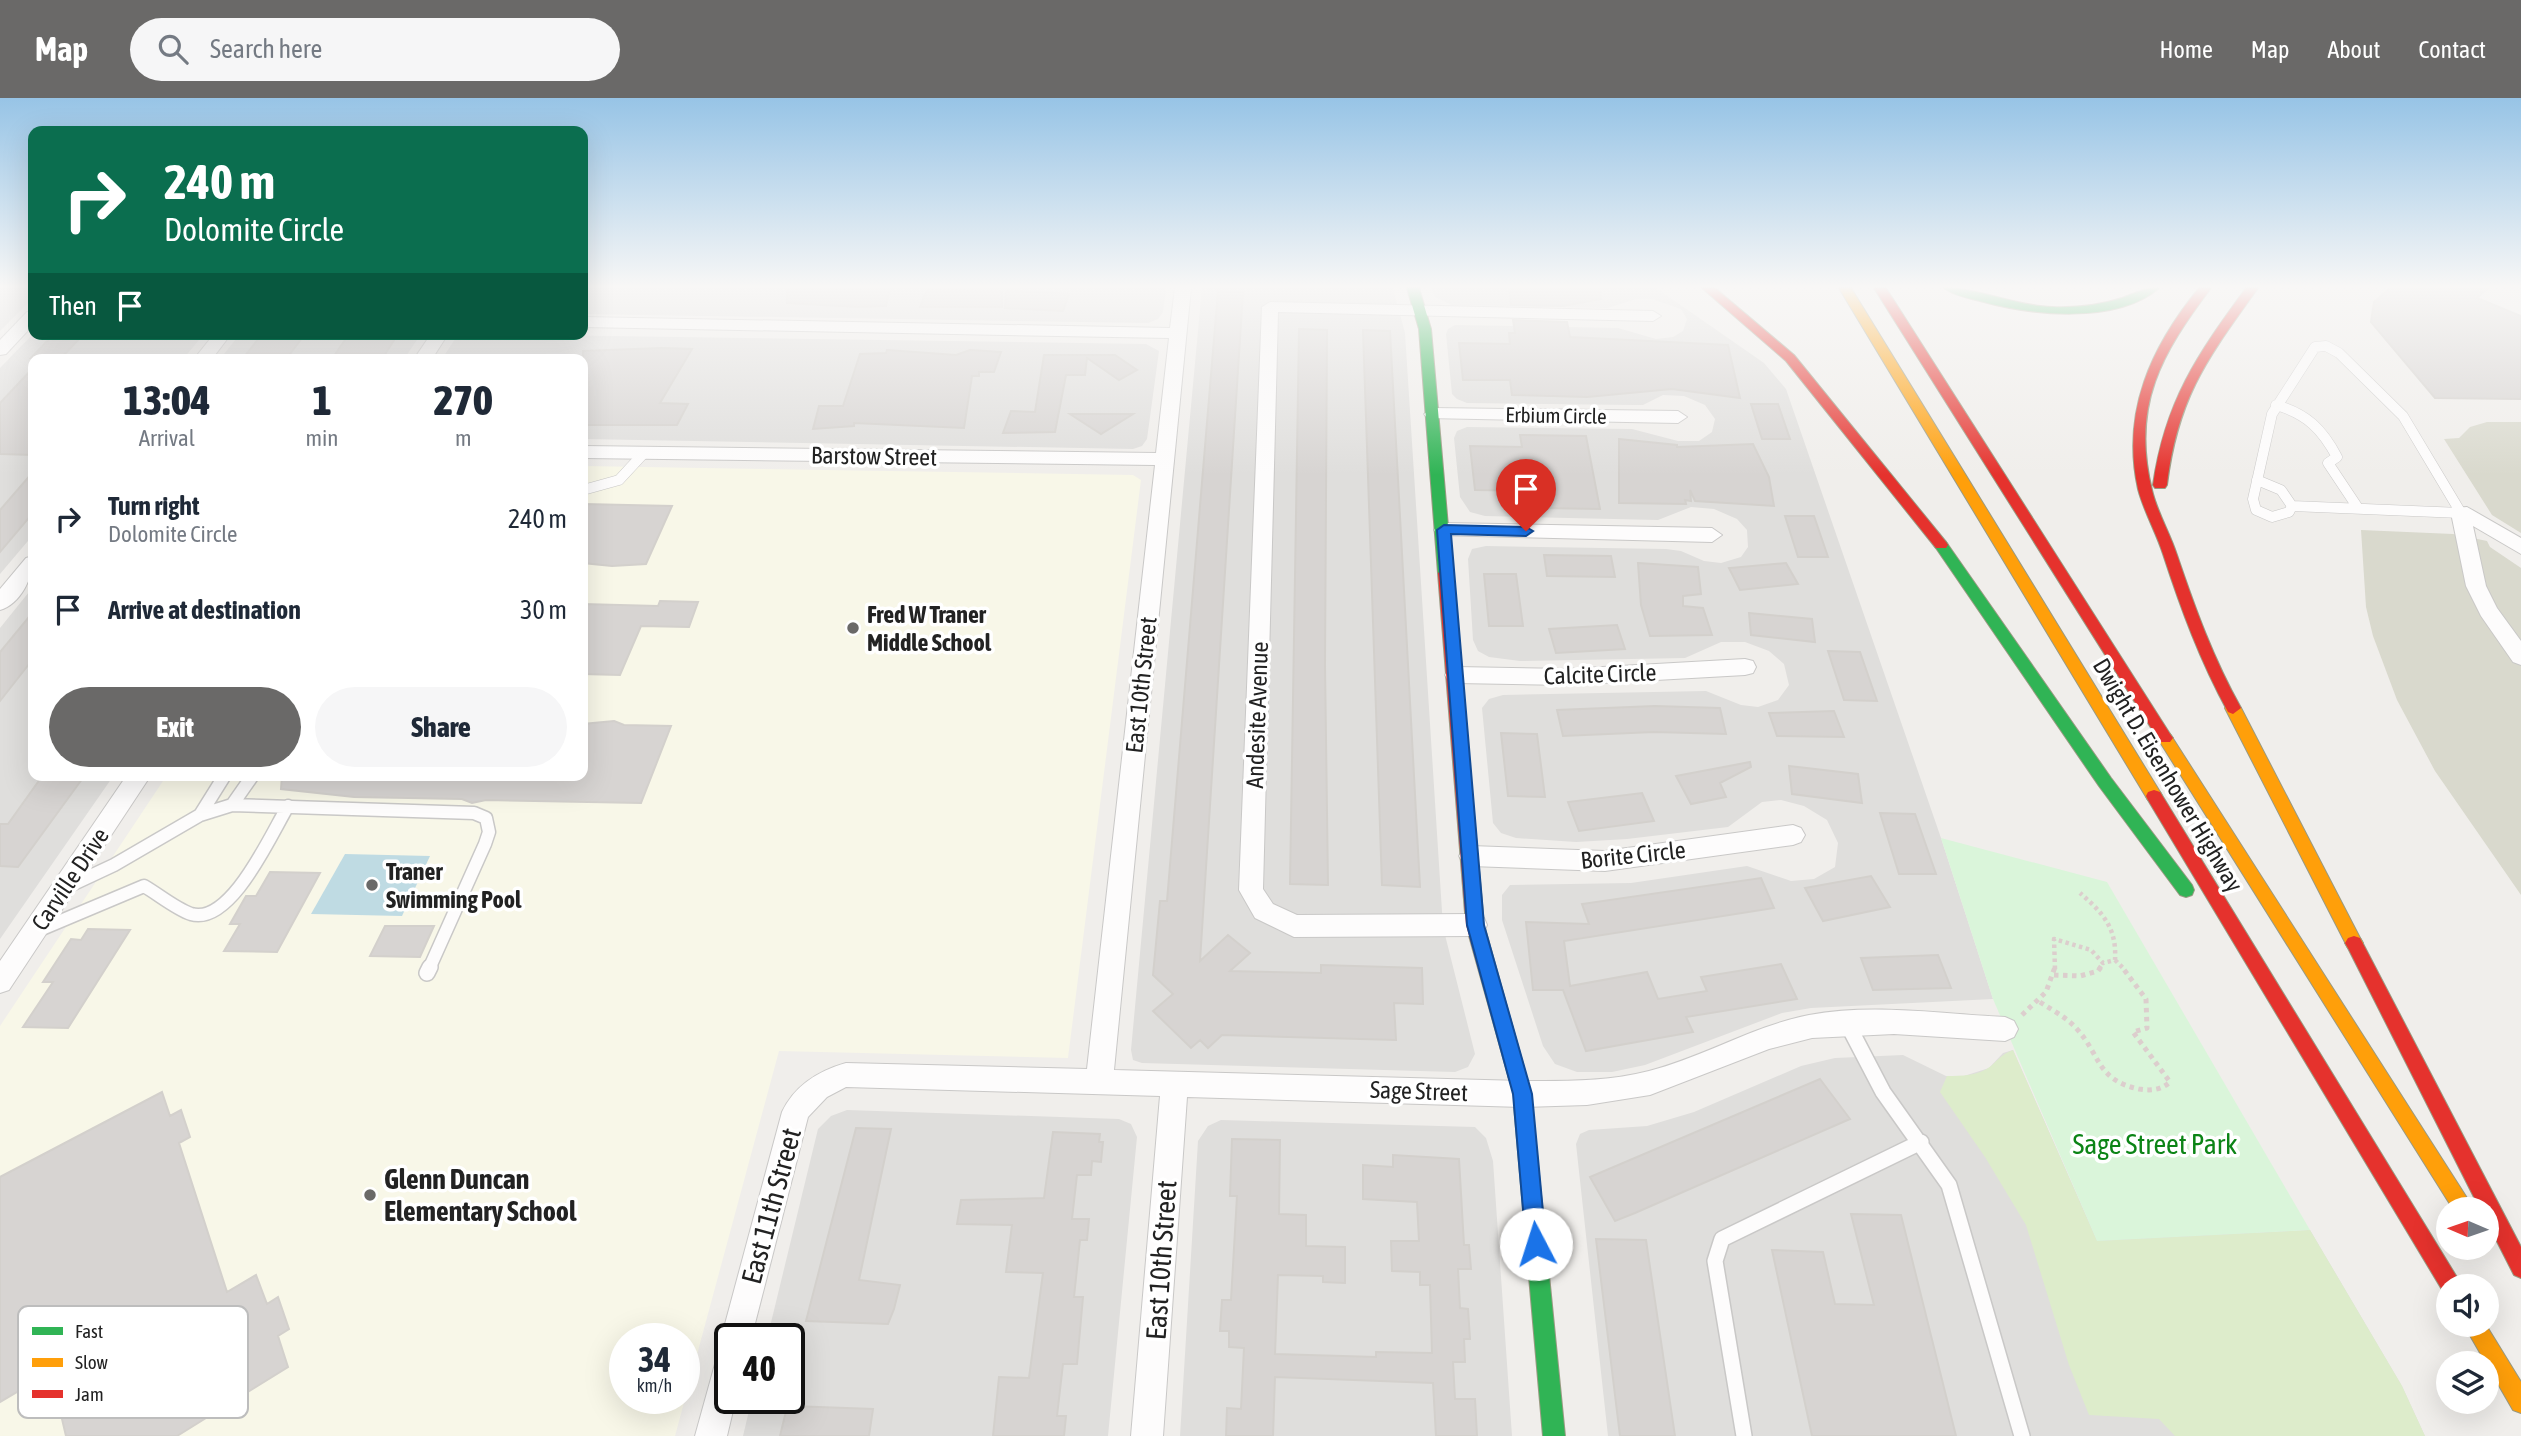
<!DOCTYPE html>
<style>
:root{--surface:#fff;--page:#f6f6f7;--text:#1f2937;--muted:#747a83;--accent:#6a6968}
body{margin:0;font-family:"Asap Condensed",sans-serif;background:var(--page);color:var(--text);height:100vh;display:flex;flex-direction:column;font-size:26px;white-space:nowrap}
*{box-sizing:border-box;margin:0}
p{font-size:23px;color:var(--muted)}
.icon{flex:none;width:38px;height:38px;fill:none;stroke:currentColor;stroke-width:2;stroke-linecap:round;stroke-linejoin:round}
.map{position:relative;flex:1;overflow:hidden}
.side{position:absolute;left:28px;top:256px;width:560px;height:427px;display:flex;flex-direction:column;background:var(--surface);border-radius:14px;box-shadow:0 7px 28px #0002}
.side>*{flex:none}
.top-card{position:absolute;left:28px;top:28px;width:560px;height:214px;border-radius:14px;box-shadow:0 7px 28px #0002;background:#0b6e4f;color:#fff;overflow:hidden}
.needle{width:46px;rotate:272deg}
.tools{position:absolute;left:2436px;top:1099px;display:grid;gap:14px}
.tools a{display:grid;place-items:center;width:63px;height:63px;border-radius:50%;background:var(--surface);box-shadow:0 7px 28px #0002;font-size:35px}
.speed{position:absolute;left:609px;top:1225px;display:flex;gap:14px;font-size:35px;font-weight:700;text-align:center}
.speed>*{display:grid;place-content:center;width:91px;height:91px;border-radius:50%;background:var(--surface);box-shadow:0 7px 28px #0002;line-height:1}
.speed small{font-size:18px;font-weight:400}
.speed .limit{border:4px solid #111;border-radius:10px;background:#fff;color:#111}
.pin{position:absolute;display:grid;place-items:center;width:60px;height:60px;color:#fff;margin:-72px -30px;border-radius:50% 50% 50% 0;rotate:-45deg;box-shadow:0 0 7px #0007}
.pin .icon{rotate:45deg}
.me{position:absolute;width:77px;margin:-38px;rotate:355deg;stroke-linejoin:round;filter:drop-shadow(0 0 5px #0008)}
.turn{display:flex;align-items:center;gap:24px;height:147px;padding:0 21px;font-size:32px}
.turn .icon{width:91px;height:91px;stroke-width:2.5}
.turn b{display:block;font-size:49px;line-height:60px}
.then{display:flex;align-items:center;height:66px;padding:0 21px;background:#0003;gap:14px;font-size:26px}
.eta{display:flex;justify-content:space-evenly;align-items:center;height:119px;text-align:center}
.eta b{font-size:42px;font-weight:800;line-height:49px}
.action{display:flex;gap:14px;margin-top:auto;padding:14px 21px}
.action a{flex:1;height:80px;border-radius:42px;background:var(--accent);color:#fff;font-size:28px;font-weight:800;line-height:80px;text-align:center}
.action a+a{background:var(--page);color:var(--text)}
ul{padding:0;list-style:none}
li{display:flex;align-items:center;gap:21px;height:91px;padding:0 21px}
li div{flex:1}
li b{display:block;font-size:26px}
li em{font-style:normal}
header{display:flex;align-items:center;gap:42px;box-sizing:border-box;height:98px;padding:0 35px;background:var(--accent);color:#fff}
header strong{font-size:33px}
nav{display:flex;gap:38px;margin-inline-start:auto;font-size:24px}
.search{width:490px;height:63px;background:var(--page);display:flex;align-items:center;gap:18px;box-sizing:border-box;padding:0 24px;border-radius:38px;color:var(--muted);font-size:26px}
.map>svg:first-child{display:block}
</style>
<header>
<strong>Map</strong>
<div class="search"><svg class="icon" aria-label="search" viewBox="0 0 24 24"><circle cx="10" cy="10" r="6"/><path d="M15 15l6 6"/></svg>Search here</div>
<nav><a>Home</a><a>Map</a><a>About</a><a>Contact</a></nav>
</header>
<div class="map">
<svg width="2521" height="1338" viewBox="0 0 2521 1338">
<rect width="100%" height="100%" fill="#f0eeeb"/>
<!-- residential -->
<path fill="#dfdedc" d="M0,190H33V200L0,233Z
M583,190H1166L1163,214L1158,221L1148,225L583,216Z
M1202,190H1393L1405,235L1443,829L1475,956L1468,969L1455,974L1142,965L1133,962L1131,952Z
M1432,190H1656L1764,265L1786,291L1941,740L1993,901L1811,910L1782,915L1645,967L1612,974H1577L1555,966L1543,948L1502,822V797L1510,787L1631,785L1747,768L1791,783L1814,781L1835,769L1838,745L1827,722L1804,708L1781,702L1762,704L1728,729L1627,741L1576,744L1516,740L1501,735L1493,725L1482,610L1489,601L1503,597L1706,593L1741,607L1758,609L1778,602L1789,587L1784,566L1769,553L1745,544H1721L1685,560L1520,563L1489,559L1478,553L1473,542L1468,461L1472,451L1486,448L1666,451L1681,453L1704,463L1721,465L1741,459L1748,449L1747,432L1737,421L1714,411L1691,409L1658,422L1485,418L1470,414L1460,399L1454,340L1457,333L1467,329L1632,331L1678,343H1699L1712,334L1715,321L1705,307L1684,298L1663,297L1643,307H1634L1467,305L1457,301L1452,296L1446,236L1448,231L1455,227L1618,230L1656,241L1673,239L1683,233L1687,221L1681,211L1652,201H1636L1608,210L1452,207L1435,199Z
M33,236H204L183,261H33V437L0,476V270Z
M240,236H421L404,261H220Z
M468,236L1146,246L1159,253L1147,341L1142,348L1133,351L583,341V261H442L455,241Z
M33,489V677H114L0,841V530Z
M2013,952L2097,1142L2310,1132L2402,1288L2425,1338H1608L1576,1046L1580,1036L1589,1032L1647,1028L1694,1014L1801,968L1835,960L1903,957L1946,978H1964L1989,970L2003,955Z
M847,1012L1119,1021L1131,1026L1137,1039L1108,1338H743L752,1300H789V1241H767L818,1031L831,1018Z
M1221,1022L1475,1029L1486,1040L1493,1063L1512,1338H1180L1198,1043L1208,1028Z"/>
<!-- education -->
<path fill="#f8f7e8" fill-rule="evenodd" d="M583,368L1133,377L1141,382L1068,960L779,953L675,1338H0V928L167,677H583ZM625,1241H684V1300H625Z"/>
<!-- construction -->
<path fill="#d9d9cd" d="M2487,324H2521V435L2492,417L2444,341L2459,340L2470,329Z
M2361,432L2453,436L2487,443L2490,449L2521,470V797L2435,673L2397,602L2373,538L2366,509Z"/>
<!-- grass -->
<path fill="#ddeccb" d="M2013,952L2097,1143L2310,1132L2402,1288L2425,1338H2175L2159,1321L2089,1317L2069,1267L2026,1127L1985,1059L1940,994L1947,978C1961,978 1979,978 1991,968C1999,961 2002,956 2013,952Z"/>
<!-- park -->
<path fill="#daf5da" d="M1941,740L2107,784L2310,1132L2097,1143L1993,901Z"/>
<!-- water -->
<path fill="#bfdbe3" d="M345,756L430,758L402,818L311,816Z"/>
<!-- building -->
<path fill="#d7d4d2" stroke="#d3d0cc" stroke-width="2" d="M787,190L855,191L890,190L886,208L858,209L787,205Z
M1509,190H1600L1601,201L1563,208L1511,207Z
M2390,190H2488L2477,200L2521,218V301L2435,300L2371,224L2374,204Z
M927,191L1002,193V209H920Z
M1006,192L1069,196L1063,213L1005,210Z
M1218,193L1243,194L1200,863L1228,837L1250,855L1230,873L1321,875V867L1422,870L1423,906L1394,905L1396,942L1222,937L1208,950L1200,942L1191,950L1153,913L1173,896L1153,877L1160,803H1167Z
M1513,222L1567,224L1570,239L1728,247L1740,300L1672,291L1587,299L1512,297L1510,282H1463L1459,245L1510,246L1509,235H1515Z
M1299,231L1327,232L1325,567L1328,787L1290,786Z
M1363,232L1390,233L1420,789L1382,787Z
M269,236H305L287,260L244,259L259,240H266Z
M349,236H398L382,261H332Z
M52,238H82L61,260H31Z
M662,250L692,251L660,305L688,306L677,327H583V253Z
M887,252L956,257L970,252L1001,254L994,274H979V278H972L964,330L854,325V328L813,331L819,308H843L860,256L886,255Z
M1044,257H1115L1137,272L1119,282L1087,260L1085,277H1066L1055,334L1003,335L1011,313L1035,314Z
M33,270V357L0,356V305Z
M1751,306H1778L1790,341H1762Z
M1070,316H1133L1101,336Z
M1520,337L1586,338L1600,411L1539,410L1536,393L1475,392L1470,348L1522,349Z
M1619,341L1677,347V349L1753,346L1769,379L1774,408L1695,403L1690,392L1691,403L1685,402L1686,406L1619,405Z
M33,374V415L0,454V412Z
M583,406L672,408L646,466L612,468L583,465Z
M1785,418H1814L1828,459H1798Z
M1544,457L1611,458L1615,479L1547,478Z
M1638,465L1698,469L1701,496L1683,498V508L1703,510L1712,537L1650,538L1641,507Z
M1786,465L1798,486L1740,492L1729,470Z
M1484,476H1516L1523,528H1489Z
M660,503L698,504L689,529L641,528L620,577L583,576V506L658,508Z
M33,514V561L0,603V554Z
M1749,515L1812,521L1815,544L1751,537Z
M1617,527L1625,551L1556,555L1549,531Z
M1828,553L1860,554L1877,603L1844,602Z
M1655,608L1720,610L1726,636L1654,634L1563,638L1557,612Z
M1834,613L1844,639L1777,638L1769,615Z
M614,623L624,627L671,628L641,705L486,702L472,705L462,701L354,699L281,691L282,677H583V626Z
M1501,635L1537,636L1545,699L1508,698Z
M1750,664L1751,669L1720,685L1726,699L1691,706L1676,678Z
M1789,668L1858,676L1862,705L1792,696Z
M43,677H85L18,769L0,768V726H8Z
M1642,695L1654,723L1579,733L1568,704Z
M1880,715L1915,716L1936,776H1899Z
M270,774L320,775L277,854L224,853L240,826H230L246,798H256Z
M1871,778L1890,809L1823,823L1805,790Z
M1761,780L1774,810L1564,843L1570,888L1647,874L1658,901L1707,893L1701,879L1781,866L1797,901L1686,919L1693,934L1586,953L1563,892H1533L1526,824L1589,826L1582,806Z
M385,828H434L420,859L370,858Z
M88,831L130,832L68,930L23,929L53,884H43L71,841L81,842Z
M1938,857L1951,890L1873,892L1861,860Z
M1820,981L1850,1021L1635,1115L1615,1123L1590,1079Z
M162,994L170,1018L181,1012L190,1039L179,1045L227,1194L256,1177L267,1206L278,1199L289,1231L278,1238L288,1269L177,1338H66L51,1274L0,1304V1079Z
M856,1030L891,1031L859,1182L900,1187L894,1211L888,1226L806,1223Z
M1053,1034L1100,1036L1099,1044H1103L1101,1064L1092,1063L1091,1077H1077L1072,1121H1089L1087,1142H1080L1074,1199H1083L1077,1266H1063L1057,1318H1066L1064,1338H993L999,1279L1029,1280L1043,1175L1006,1174L1012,1127L957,1126L961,1102L1044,1100Z
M1232,1041L1280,1042L1279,1116L1306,1117V1148L1345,1149V1185L1323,1184V1178L1278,1177L1275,1256L1376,1259V1254L1432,1255L1430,1187H1420V1174L1392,1173L1391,1143H1419L1417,1104L1363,1101V1067L1393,1069V1057L1459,1061L1464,1147H1469L1471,1171H1458L1460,1210L1468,1211L1470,1241H1464L1465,1264H1453L1455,1301H1475L1477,1338H1436L1433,1285L1275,1279L1273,1338H1226L1227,1310L1241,1311L1244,1250L1229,1249V1233H1220L1222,1202H1231L1237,1098H1230Z
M1851,1116L1901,1117L1956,1338H1812L1772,1152L1823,1154L1835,1206L1874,1207Z
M1596,1141L1646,1142L1675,1338H1620Z
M791,1308L873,1311L869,1338H780L787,1309Z"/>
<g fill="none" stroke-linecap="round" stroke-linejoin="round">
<defs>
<path id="lane-far2" d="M2326,248L2339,255L2403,318L2461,415L2292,408L2289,414L2272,419L2256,412L2253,401L2272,316L2315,249Z
M2276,307C2307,316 2322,331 2337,359L2328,365L2358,410
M2257,382L2281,392L2292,408
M583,392L619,382L644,355"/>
<path id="lane-far1" d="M232,707L474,715L486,720L489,734L485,746L429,871
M200,717L232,707L253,677
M67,789L114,767L200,717L225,677
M37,833L144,788C158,796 176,811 191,816C231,828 271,736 288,708"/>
<path id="lane" d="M427,875L430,869
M1847,925L1883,994L1949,1087L2022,1338
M1744,1338L1715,1163L1722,1141L1921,1044"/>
<path id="street" d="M1175,190H1191L1114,972L1522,983C1564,983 1607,984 1649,973C1704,959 1753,928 1809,917C1873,905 1941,916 2005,919L2014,923L2018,931L2014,939L2005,943L1894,936L1812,940L1769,951L1650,997L1587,1007L1522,1009L1187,999L1163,1338H1131L1160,998L846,989L827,999L808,1019L751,1241H730V1300H736L727,1338H695L715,1266L719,1255L726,1252L721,1241L782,1014C795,987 818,973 846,965L1087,971L1155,367L583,360V348L1156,355L1169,240L583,229V219L1170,230Z
M1270,204L1653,213L1661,218L1653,223L1278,214L1263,791L1273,806L1297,817L1475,816L1484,820L1487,827L1484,834L1475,838L1294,839L1255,820L1239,792L1262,209Z
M33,213V227L6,256L0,257V242L27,214Z
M214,236H231L212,261H194Z
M431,236H448L432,261H414Z
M1433,310L1678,313L1687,319L1678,325L1427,320L1424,316Z
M2467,409L2521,440V456L2473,428L2486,488L2497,510L2521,543V567L2513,564L2481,518L2466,488L2451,415L2454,410Z
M1444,425L1712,430L1722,437L1712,444L1437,437L1434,432L1437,427Z
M33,458C34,478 21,506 0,512V491L26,460Z
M1745,561L1753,563L1756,569L1753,575L1745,577L1567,587L1456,585L1448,583L1445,577L1448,571L1456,569L1567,571Z
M127,677H151L9,892L0,895V863Z
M1793,727L1801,730L1805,737L1801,744L1793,747L1605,773L1471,768L1463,765L1459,758L1463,751L1471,748L1605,753Z"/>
<path id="fast" d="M1407,190H1419L1431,231L1452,475L1445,480L1438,475L1419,231Z
M1944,190C1980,190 2015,208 2052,209C2076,210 2100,207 2122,200C2136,195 2144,190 2159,190C2116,227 2030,217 1980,203C1968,200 1953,197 1944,190Z
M1941,442L1946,444L2111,680L2192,787L2194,792L2192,797L2186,799L2180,797L2099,688L1936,450L1934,447L1936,444Z
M1517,969L1524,971L1531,996L1565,1338H1543L1513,996L1508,977L1510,971Z"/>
<path id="slow" d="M1839,190H1851L2160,694L2162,698L2160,702H2148Z
M2233,604L2241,610L2360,840L2363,845L2360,850L2354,852L2348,850L2225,610Z
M2165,634L2170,636L2474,1111H2453L2160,644L2157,640L2160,636Z
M2464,1227H2486L2521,1284V1315L2513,1312Z"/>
<path id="jam" d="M1702,190H1715L1794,257L1946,444L1948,447L1946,450H1936L1786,263Z
M1874,190H1886L2170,636L2173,640L2170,644H2160Z
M2199,190H2211C2162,255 2131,307 2152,392C2157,414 2170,435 2177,457C2195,510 2213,560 2241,610L2233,616L2228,614C2200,563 2181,511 2163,456C2156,434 2144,414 2138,391C2121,314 2151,249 2199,190Z
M2246,190H2258C2208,260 2178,298 2167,387L2165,390H2155L2153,387C2165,303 2197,257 2246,190Z
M1445,470L1452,475L1484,827L1526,977L1524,983L1517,985L1510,983L1508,977L1466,827L1438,475Z
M2154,692L2160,694L2458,1181L2461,1188H2448V1197L2444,1195L2148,702L2146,698L2148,694Z
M2354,838L2360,840L2521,1149V1180L2514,1177L2487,1124V1111H2480L2348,850L2345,845L2348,840Z"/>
</defs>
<!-- lane-far2 casing -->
<use href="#lane-far2" stroke="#c9c8c7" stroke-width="11"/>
<!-- lane-far1 casing -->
<use href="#lane-far1" stroke="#c9c8c7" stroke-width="15"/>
<!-- lane casing -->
<use href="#lane" stroke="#c9c8c7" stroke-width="18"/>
<!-- street casing -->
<use href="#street" stroke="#c9c8c7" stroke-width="2"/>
<!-- fast casing -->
<use href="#fast" stroke="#999a82" stroke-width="2"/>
<!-- slow casing -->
<use href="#slow" stroke="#999a82" stroke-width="2"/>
<!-- jam casing -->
<use href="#jam" stroke="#999a82" stroke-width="2"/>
<!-- path-far1 -->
<path stroke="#dccecd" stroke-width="4.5" stroke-dasharray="3.5 3.5" stroke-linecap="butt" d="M2115,862L2124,871
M2055,871L2054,841L2091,852L2103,865L2115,862C2117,830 2103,815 2080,795
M2099,871L2103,865"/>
<!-- path -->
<path stroke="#dccecd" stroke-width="5" stroke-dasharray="4.5 4.5" stroke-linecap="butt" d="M2054,877L2080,878L2098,873L2101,869
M2040,904C2052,912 2066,919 2076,930C2101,957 2096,982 2139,991C2151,993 2161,992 2170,984L2133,934L2147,930L2146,901L2122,869
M2022,917L2046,894L2055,869"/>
<!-- lane-far2 -->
<use href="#lane-far2" stroke="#fdfcfc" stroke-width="10"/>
<!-- lane-far1 -->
<use href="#lane-far1" stroke="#fdfcfc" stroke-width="12"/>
<!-- lane -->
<use href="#lane" stroke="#fdfcfc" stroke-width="15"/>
<!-- street -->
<use href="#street" fill="#fdfcfc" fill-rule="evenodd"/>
<!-- fast -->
<use href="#fast" fill="#30b455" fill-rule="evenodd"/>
<!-- slow -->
<use href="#slow" fill="#ff9f0a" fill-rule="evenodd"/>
<!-- jam -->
<use href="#jam" fill="#e5322d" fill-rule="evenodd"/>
</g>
<!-- sky -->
<linearGradient id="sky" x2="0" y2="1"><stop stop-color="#97c4e6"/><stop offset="0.5" stop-color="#f8f7f6"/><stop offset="1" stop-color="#f8f7f6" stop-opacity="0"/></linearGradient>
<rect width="2521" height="377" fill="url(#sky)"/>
<!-- route -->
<path fill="#1a73e8" stroke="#114b97" stroke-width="2" d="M1444,427L1526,429L1533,433L1526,438L1451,436L1484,827L1532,996L1546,1146L1544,1153L1536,1156L1529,1153L1526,1146L1513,996L1467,827L1437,432Z"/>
<!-- markers -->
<g fill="#6a6968" stroke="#fff" stroke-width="2.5">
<circle cx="853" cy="530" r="7"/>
<circle cx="372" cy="787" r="7"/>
<circle cx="370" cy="1097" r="7"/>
</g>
<g text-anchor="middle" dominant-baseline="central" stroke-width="7" stroke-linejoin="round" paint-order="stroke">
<!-- far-street labels -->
<g font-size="21" fill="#222" stroke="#fff">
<text transform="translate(1556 317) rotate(1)">Erbium Circle</text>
</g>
<!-- street labels -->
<g font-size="24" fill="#222" stroke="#fff">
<text transform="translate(874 358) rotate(1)">Barstow Street</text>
<text transform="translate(1600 576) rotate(-2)">Calcite Circle</text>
<text transform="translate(1141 587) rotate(-84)">East 10th Street</text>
<text transform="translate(1257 617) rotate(-88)">Andesite Avenue</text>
<text transform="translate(2168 677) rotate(59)">Dwight D. Eisenhower Highway</text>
<text transform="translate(1633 757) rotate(-6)">Borite Circle</text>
<text transform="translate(70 781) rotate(-56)">Carville Drive</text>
<text transform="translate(1419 993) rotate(2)">Sage Street</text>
</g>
<!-- poi labels -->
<g font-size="24" font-weight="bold" fill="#222" stroke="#fff" text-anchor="start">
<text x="867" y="516">Fred W Traner<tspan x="867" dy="28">Middle School</tspan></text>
<text x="386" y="773">Traner<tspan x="386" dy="28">Swimming Pool</tspan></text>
</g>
<!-- near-park labels -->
<g font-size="28" fill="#0c8416" stroke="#fff">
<text x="2155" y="1046">Sage Street Park</text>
</g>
<!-- near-poi labels -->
<g font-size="28" font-weight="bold" fill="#222" stroke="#fff" text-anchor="start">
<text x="384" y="1081">Glenn Duncan<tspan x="384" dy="32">Elementary School</tspan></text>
</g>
<!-- near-street labels -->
<g font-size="28" fill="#222" stroke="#fff">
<text transform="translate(771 1108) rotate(-75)">East 11th Street</text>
<text transform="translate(1161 1162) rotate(-86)">East 10th Street</text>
</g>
</g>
<!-- legend -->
<rect x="18" y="1208" width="230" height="112" rx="10" fill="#fff" stroke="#bdbdbd" stroke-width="2"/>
<rect x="32" y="1229" width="31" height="8" fill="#30b455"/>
<rect x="32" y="1260" width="31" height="9" fill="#ff9f0a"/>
<rect x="32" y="1292" width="31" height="8" fill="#e5322d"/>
<g font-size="19" fill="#222">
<text x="75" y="1240">Fast</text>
<text x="75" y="1271">Slow</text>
<text x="75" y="1303">Jam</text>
</g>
</svg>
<div class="tools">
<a><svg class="needle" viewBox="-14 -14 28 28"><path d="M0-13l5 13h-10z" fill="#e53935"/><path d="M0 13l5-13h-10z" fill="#747a83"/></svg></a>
<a><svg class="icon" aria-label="sound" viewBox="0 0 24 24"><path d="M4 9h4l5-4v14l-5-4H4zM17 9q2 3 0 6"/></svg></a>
<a><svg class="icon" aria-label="layers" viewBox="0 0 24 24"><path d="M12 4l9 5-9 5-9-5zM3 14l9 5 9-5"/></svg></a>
</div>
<div class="speed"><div>34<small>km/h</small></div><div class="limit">40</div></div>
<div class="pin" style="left:1526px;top:433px;background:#d93025"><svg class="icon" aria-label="arrive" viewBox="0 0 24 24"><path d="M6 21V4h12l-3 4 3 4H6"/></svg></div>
<svg class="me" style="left:1536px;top:1146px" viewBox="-20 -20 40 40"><circle r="19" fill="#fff"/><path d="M0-13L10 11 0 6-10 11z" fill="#1a73e8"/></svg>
<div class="top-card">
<div class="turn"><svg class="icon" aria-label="right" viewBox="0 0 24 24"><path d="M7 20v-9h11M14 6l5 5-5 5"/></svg><div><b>240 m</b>Dolomite Circle</div></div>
<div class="then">Then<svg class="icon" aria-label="arrive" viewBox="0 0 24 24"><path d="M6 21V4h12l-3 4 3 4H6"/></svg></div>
</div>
<section class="side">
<div class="eta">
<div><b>13:04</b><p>Arrival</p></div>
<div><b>1</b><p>min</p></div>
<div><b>270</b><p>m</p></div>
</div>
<ul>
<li><svg class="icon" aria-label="right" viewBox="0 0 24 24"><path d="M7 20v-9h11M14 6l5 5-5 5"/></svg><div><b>Turn right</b><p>Dolomite Circle</p></div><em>240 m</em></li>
<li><svg class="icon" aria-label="arrive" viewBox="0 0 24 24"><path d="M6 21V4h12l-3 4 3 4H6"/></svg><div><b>Arrive at destination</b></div><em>30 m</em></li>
</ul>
<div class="action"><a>Exit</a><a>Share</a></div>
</section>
</div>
